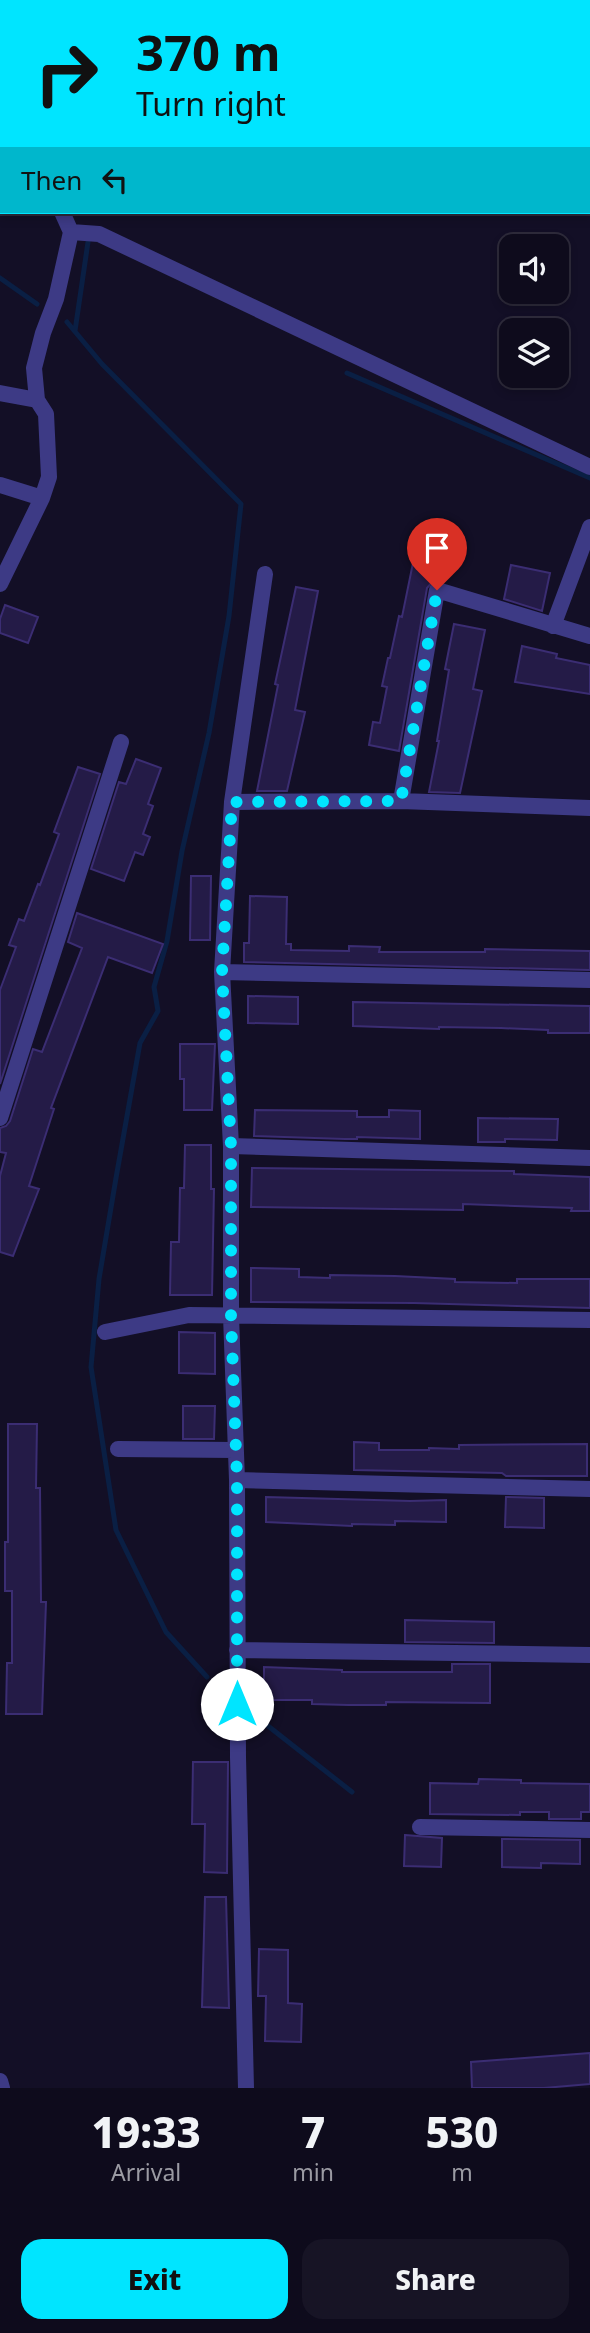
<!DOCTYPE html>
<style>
:root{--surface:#0e0b1c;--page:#171425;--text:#f1f3f6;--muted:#9b9ba3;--line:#2e2b3b;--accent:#00e5ff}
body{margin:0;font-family:"Noto Sans",sans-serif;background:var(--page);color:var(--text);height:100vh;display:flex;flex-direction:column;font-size:26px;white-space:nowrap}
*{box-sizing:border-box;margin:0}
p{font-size:23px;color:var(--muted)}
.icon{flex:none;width:38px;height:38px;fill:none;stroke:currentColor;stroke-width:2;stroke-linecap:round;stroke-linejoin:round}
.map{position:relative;height:2088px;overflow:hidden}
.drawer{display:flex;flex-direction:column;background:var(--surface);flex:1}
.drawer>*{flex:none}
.top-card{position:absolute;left:0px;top:0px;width:592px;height:214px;box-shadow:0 4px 10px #0003,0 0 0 2px var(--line);background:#00e5ff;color:#111;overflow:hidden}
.tools{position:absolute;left:499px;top:234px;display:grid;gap:14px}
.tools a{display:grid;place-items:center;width:70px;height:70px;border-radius:14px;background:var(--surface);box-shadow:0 4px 10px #0003,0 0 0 2px var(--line);font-size:35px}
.pin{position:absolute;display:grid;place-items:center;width:60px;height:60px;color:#fff;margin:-72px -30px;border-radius:50% 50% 50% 0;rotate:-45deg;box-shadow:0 0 7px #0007}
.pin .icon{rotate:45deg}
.me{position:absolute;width:77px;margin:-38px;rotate:0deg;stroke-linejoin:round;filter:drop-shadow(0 0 5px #0008)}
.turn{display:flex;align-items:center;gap:24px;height:147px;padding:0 21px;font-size:32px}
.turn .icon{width:91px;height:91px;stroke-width:2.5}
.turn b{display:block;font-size:49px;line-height:60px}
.then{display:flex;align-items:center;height:66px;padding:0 21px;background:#0003;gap:14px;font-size:26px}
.eta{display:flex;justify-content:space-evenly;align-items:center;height:119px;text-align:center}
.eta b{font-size:42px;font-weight:800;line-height:49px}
.button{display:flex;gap:14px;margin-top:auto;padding:14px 21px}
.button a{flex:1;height:80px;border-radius:21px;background:var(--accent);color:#111;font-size:28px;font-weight:800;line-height:80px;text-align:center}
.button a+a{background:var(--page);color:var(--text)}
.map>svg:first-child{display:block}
</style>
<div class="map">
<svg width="590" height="2088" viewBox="0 0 590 2088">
<rect width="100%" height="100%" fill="#130f26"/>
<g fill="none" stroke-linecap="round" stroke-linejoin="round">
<!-- stream -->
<path stroke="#0a1f44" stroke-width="5" d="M36,2V0
M76,212V213
M0,278L37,304
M67,322L102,364L241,504L229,616L209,733L182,851L167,941L154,987L158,1011L140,1043L116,1178L99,1279L91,1367L116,1530L166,1632L207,1677
M75,331L88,242
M347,373L590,478
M263,1722L352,1792"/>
</g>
<!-- building -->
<path fill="#241b47" stroke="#3b2d73" stroke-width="2" d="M414,558L437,563L434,580L427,588L399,751L369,745L373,722L380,723L387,687L382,686L388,658H390L399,616L402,617Z
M511,565L550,573L542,611L504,599Z
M296,587L318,591L295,710L305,712L287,791H257L278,685L275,684Z
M5,605L38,617L28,643L0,633V619Z
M454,624L485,630L473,689L482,691L460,793L429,792L439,741H437L449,670L445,669Z
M522,646L557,654L556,658L590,665V694L515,682Z
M136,759L161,768L148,804L153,806L143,834L150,837L143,855L135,852L124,881L91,869L119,782L126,784Z
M78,767L100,774L0,1084V990L16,947L9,945L19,919L24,921L38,884L40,885L59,834L54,832Z
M191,876H211L210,940H190Z
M250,896L287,897L286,944H291V950L349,951V946L380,947L379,952H485V949L590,951V970L244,962V943H249Z
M77,913L163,944L152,973L108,957L51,1108L54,1109L29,1186L39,1189L13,1256L0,1252V1176L6,1153L0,1152V1128L6,1126L10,1121L33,1049L42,1052L82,948L68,942Z
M248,996L298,997V1024L248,1023Z
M353,1002L590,1006V1033H548V1030L501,1028L439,1027V1029L353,1026Z
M180,1044H215L212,1110H184V1079H180Z
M255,1110L357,1111V1117H389V1110L420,1111V1139L357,1137V1139H345L254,1136Z
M478,1118L558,1119L557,1140L505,1139V1142H478Z
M185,1145H211V1189H214L212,1295H170L171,1242H179L180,1188H184Z
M252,1168L514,1171V1174L590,1177V1211H571L572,1208L463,1204V1210L251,1207Z
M251,1268L299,1269V1277L330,1278V1275L395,1276L455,1279V1282L517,1283V1279H590V1308L414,1303L251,1302Z
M179,1332L215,1333V1374L179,1373Z
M183,1406H215L214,1439H183Z
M8,1424H37L36,1488H40L41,1602H46L42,1714H6L7,1663H12V1591H5V1542H8Z
M354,1442L379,1443V1450H429V1448L459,1449V1445L587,1444V1476H506L502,1473L354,1470Z
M266,1497L410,1501L446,1500V1522L395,1521V1525L352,1524V1526L266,1522Z
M506,1497L544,1498V1528L505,1527Z
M405,1620L494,1622V1643L405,1642Z
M452,1664H490V1703L386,1702V1705H348L312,1704V1700H264V1667L342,1670V1672H452Z
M193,1762H228L227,1873L204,1872L205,1824H192Z
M479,1779L521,1780V1783L590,1784V1812H581V1819H549V1812H520V1815L430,1814V1783L478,1784Z
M405,1835L442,1838L441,1867L404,1866Z
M502,1839L580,1840V1864L541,1863V1868L502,1867Z
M205,1897H226L229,2008L202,2007Z
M259,1949L288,1950V2003L302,2004L301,2042L265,2041L266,1996H258Z
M590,2053V2084L544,2088H472L471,2062Z"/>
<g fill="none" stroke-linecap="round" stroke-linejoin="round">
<!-- minor -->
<path stroke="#3d3a85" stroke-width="16" d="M14,2L15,0
M0,101H2
M71,232L99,234L590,467
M0,393L37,400
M0,485L42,498
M0,584L42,498L49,477L46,414L37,400L34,368L43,333L56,299L71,232L62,212
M553,626L590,527
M401,801L437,590L590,636
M232,802L401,801L590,808
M222,972L590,980
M0,1118L121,742
M231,1146L590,1158
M105,1332L189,1315L590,1320
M118,1449L235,1450
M237,1480L590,1489
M237,1650L590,1655
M420,1827L590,1830
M0,2081L2,2088
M246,2088L238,1757L237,1480L231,1316V1146L222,972L232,802L265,574"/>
</g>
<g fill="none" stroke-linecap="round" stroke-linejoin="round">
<!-- route -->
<path stroke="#00e5ff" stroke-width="12" stroke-dasharray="0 21.6" d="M237,1704V1479L231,1316V1146L222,972L232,802L401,801L437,590"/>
</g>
</svg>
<div class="tools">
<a><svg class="icon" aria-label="sound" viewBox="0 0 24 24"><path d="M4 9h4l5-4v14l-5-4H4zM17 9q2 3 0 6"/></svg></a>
<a><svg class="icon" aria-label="layers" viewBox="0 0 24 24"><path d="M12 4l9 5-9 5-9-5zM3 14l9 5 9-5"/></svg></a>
</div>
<div class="pin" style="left:437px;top:590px;background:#d93025"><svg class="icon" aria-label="arrive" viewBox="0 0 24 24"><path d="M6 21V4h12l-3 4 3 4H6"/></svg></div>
<svg class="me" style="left:237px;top:1704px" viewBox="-20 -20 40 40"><circle r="19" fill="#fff"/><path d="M0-13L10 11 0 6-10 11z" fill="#00e5ff"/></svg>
<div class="top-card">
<div class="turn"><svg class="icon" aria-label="right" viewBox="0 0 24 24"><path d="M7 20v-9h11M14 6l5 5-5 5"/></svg><div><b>370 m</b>Turn right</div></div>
<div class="then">Then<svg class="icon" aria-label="left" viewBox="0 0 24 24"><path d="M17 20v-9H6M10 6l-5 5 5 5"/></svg></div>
</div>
</div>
<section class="drawer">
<div class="eta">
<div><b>19:33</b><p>Arrival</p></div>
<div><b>7</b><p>min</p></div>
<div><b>530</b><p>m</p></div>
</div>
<div class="button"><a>Exit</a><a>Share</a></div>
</section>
